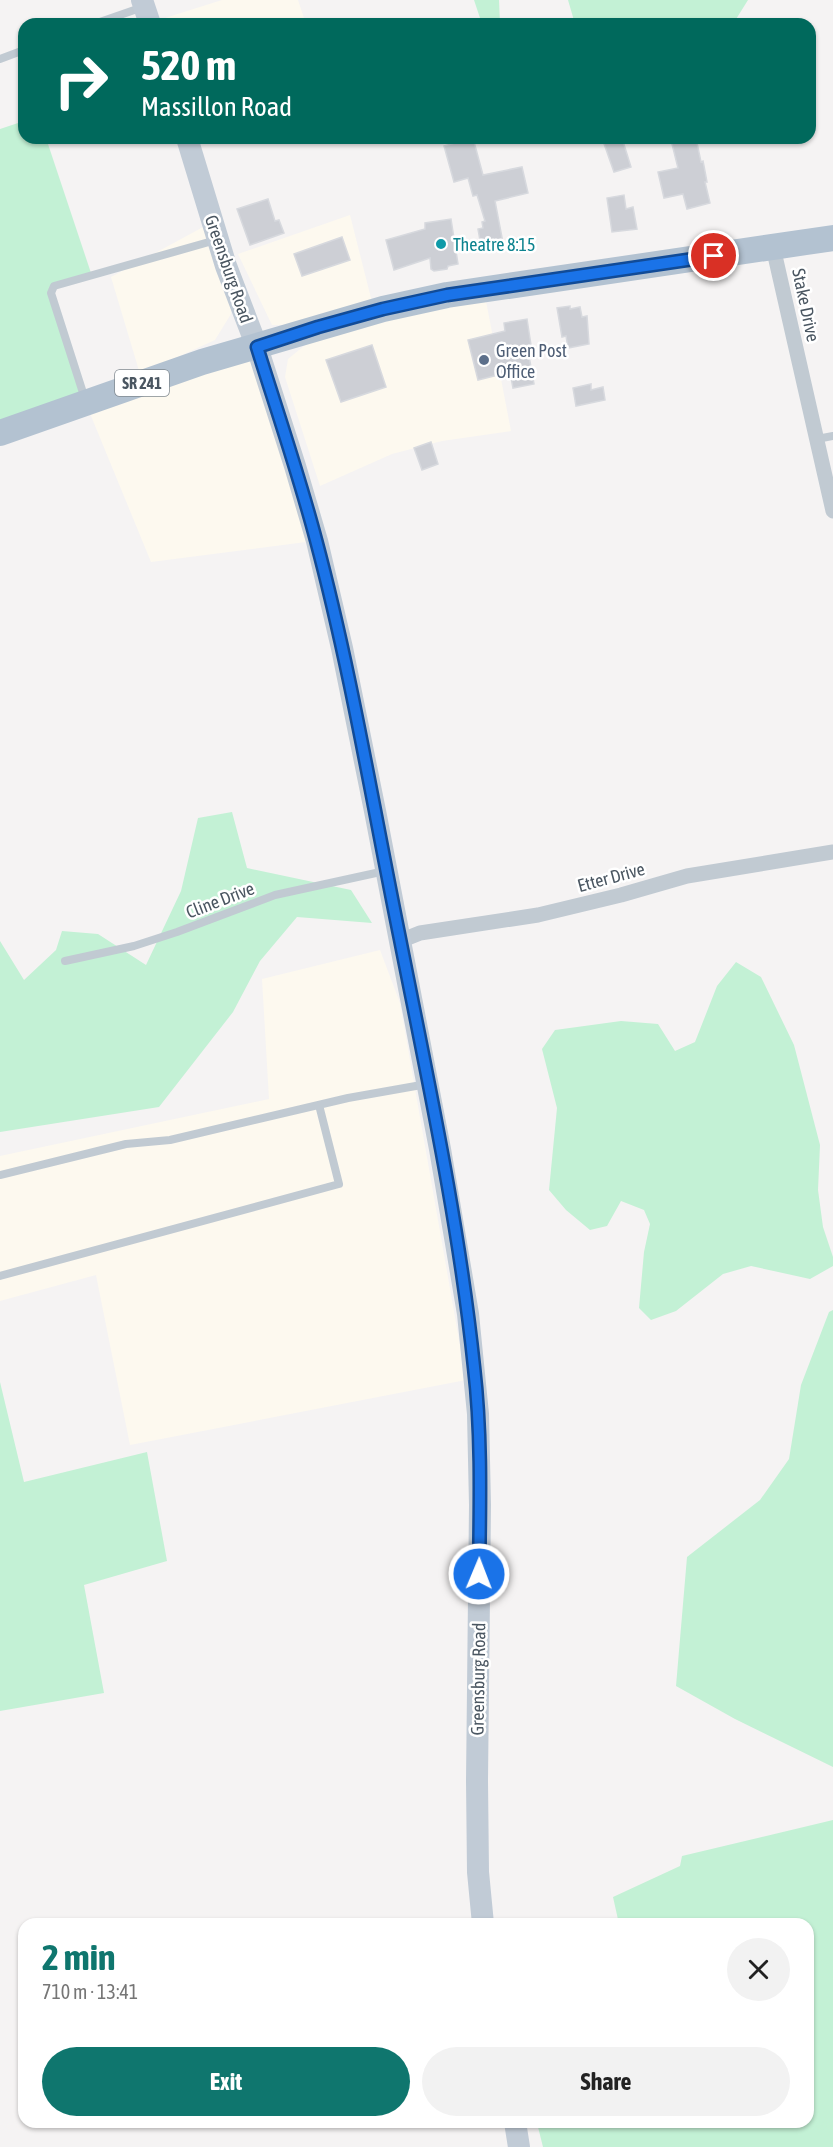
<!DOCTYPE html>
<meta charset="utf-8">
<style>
:root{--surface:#fff;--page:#f2f2f2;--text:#222;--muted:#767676;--accent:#0f766e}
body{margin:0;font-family:"Asap Condensed",sans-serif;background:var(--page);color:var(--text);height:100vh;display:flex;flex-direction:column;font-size:22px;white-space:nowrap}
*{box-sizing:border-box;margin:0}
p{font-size:20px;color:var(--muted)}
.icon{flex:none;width:33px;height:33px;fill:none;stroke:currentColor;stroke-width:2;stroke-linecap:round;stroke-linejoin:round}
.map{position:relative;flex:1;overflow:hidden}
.sheet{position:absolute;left:18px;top:1918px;width:796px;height:210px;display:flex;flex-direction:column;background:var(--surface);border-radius:18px;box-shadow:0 2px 4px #0004}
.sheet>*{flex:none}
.guide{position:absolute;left:18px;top:18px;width:798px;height:126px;border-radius:18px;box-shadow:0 2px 4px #0004;background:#00695c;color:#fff;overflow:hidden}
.pin{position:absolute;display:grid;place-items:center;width:51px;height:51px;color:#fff;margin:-26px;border:3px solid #fff;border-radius:50%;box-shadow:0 2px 6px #0007}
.me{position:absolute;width:66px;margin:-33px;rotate:1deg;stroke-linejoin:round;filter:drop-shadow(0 0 4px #0008)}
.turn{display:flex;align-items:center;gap:21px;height:126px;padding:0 24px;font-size:27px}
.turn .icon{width:78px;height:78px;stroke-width:2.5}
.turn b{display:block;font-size:42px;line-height:51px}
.round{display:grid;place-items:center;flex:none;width:63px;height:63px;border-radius:32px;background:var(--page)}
.headline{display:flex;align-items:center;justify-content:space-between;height:102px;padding:0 24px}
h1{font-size:36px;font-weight:700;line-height:45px;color:var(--accent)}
.button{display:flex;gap:12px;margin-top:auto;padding:12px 24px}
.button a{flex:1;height:69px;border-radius:36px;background:var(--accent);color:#fff;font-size:24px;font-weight:700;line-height:69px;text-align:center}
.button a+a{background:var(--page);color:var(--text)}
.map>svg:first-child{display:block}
</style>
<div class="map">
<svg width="833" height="2147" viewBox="0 0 833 2147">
<rect width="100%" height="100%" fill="#f5f3f3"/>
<!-- commercial -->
<path fill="#fdf9ef" d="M222,0H298L306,24H167L165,18Z
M350,215L372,302L305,325H272L238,254Z
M205,226L231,297V314L215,340L140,374L111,277Z
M486,301L511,431L442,441L392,454L320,486L285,377L288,359L315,337L433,309Z
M255,353L306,542L151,562L89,411Z
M380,950L400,1003L466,1380L130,1445L96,1275L0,1301V1156L269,1099L262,979Z"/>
<!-- green -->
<path fill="#c3f1d5" d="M474,0H499L500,24H482Z
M568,0H748L733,24H575Z
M24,121V138H46L92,276L54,286L51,293L87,404L0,433V129Z
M232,812L247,868L351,890L372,923L297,917L260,961L233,1012L159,1107L0,1132V941L24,980L56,950L62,931L98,934L146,965L181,891L198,818Z
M736,962L761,977L794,1045L820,1145L818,1190L823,1227L833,1257V1266L810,1279L751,1266L723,1274L676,1311L651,1320L639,1308L644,1252L650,1224L644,1210L621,1201L607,1226L590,1230L566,1210L549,1190L557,1108L542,1049L555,1030L621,1021L658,1024L675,1051L695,1042L717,986Z
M833,1310V1767L735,1719L676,1686L687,1557L760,1500L789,1459L801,1385L829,1312Z
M0,1382L24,1482L147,1452L167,1561L84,1585L104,1693L0,1711Z
M833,1820V2147H543L537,2123L808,2122V1924H619L613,1897L680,1866L682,1856Z"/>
<!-- building -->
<path fill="#cdcfd5" stroke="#d7d9de" stroke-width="1.5" d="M473,138L483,175L522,167L528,193L495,201L504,248L482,252L478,229L483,228L482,222L485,221L477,195L473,196L468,178L454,182L444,146Z
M602,138H622L631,167L614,172Z
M678,138H696L701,162L703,161L704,166L707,182H705L710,203L687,209L683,194L664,198L658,172L678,168L671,140Z
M624,195L626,209L633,207L637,229L612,232L607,198Z
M268,199L275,221L279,220L284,233L250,245L237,209Z
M451,219L458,264L448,266L447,269L434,271L431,269L430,258L394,270L386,240L425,229V223Z
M342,237L350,260L302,276L294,254Z
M570,306V309L580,307L582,317L587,316L589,344L568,348L566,336L562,337L557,308Z
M527,319L531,345H527L534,384L513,388L510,372L478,380L468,340L505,331L504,323Z
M372,345L386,387L341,402L326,360Z
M591,384V390L603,387L605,400L576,406L573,388Z
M431,442L438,464L422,470L414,448Z"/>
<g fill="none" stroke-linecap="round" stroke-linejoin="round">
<!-- lane -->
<path stroke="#c1cad2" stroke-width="8" d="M94,24L143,7
M0,59L24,50
M85,399L51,293L54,286L216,240
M817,439L833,436
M65,961L134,946L177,932L275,895L385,871
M0,1175L126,1144L170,1140L348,1098L427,1084
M0,1276L339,1184L319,1105"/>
<!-- street -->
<path stroke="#c1cad2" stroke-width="15" d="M773,247L833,511
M400,941L420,933L538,915L621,895L687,876L833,852"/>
<!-- secondary -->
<path stroke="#c1cbd6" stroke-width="22" d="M142,0L150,24
M187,138L226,266L257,347L295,466L317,541L342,648L375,811L440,1149L468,1314L478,1414L480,1505L477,1781L478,1872L483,1924
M515,2122L519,2147"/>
<!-- primary -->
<path stroke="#b3c2d1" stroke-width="26" d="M0,433L202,362L383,309L447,295L833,238"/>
</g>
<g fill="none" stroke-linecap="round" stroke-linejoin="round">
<defs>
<path id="route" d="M479,1574C480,1505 482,1435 474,1367C459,1223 428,1081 400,939C373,806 351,671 316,540C299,475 277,411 257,347L318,327L383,309L447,295L714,256"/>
</defs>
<!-- route casing -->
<use href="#route" stroke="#114b97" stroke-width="15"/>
<!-- route -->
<use href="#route" stroke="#1a73e8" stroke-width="10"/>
</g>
<!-- markers -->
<circle fill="#0f9aa8" stroke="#fff" stroke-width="2" cx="441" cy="244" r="6"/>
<circle fill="#5c6f8a" stroke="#fff" stroke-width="2" cx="484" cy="360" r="6"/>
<g text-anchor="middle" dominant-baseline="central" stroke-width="5" stroke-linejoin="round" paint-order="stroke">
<!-- shield labels -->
<rect fill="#fff" stroke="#808990" stroke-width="1.5" x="115" y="370" width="54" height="26" rx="4.5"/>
<g font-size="16" font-weight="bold" fill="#4a5661">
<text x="142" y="383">SR 241</text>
</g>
<!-- culture labels -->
<g font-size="18" fill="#0d838f" stroke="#fff" text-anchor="start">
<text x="453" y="244">Theatre 8:15</text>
</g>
<!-- street labels -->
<g font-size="18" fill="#4a5661" stroke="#fff">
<text transform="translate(229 269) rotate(71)">Greensburg Road</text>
<text transform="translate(806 305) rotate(78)">Stake Drive</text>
<text transform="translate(611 877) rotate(-15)">Etter Drive</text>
<text transform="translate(220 900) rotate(-21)">Cline Drive</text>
<text transform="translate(478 1679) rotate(-89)">Greensburg Road</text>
</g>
<!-- service labels -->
<g font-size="18" fill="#4e5e75" stroke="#fff" text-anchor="start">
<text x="496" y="350">Green Post<tspan x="496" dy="21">Office</tspan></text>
</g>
</g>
</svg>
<div class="pin" style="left:714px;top:256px;background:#d93025"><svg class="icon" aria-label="arrive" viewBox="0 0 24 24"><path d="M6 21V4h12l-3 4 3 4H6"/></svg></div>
<svg class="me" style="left:479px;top:1574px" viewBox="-20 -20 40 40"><circle r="17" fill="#1a73e8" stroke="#fff" stroke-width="3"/><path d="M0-11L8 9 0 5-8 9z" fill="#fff"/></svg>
<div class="guide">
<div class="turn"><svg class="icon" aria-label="right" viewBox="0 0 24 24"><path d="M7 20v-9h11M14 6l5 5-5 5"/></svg><div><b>520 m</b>Massillon Road</div></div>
</div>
<section class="sheet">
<div class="headline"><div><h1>2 min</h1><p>710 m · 13:41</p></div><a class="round"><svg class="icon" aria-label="close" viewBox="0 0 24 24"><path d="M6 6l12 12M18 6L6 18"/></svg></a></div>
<div class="button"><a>Exit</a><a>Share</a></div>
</section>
</div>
